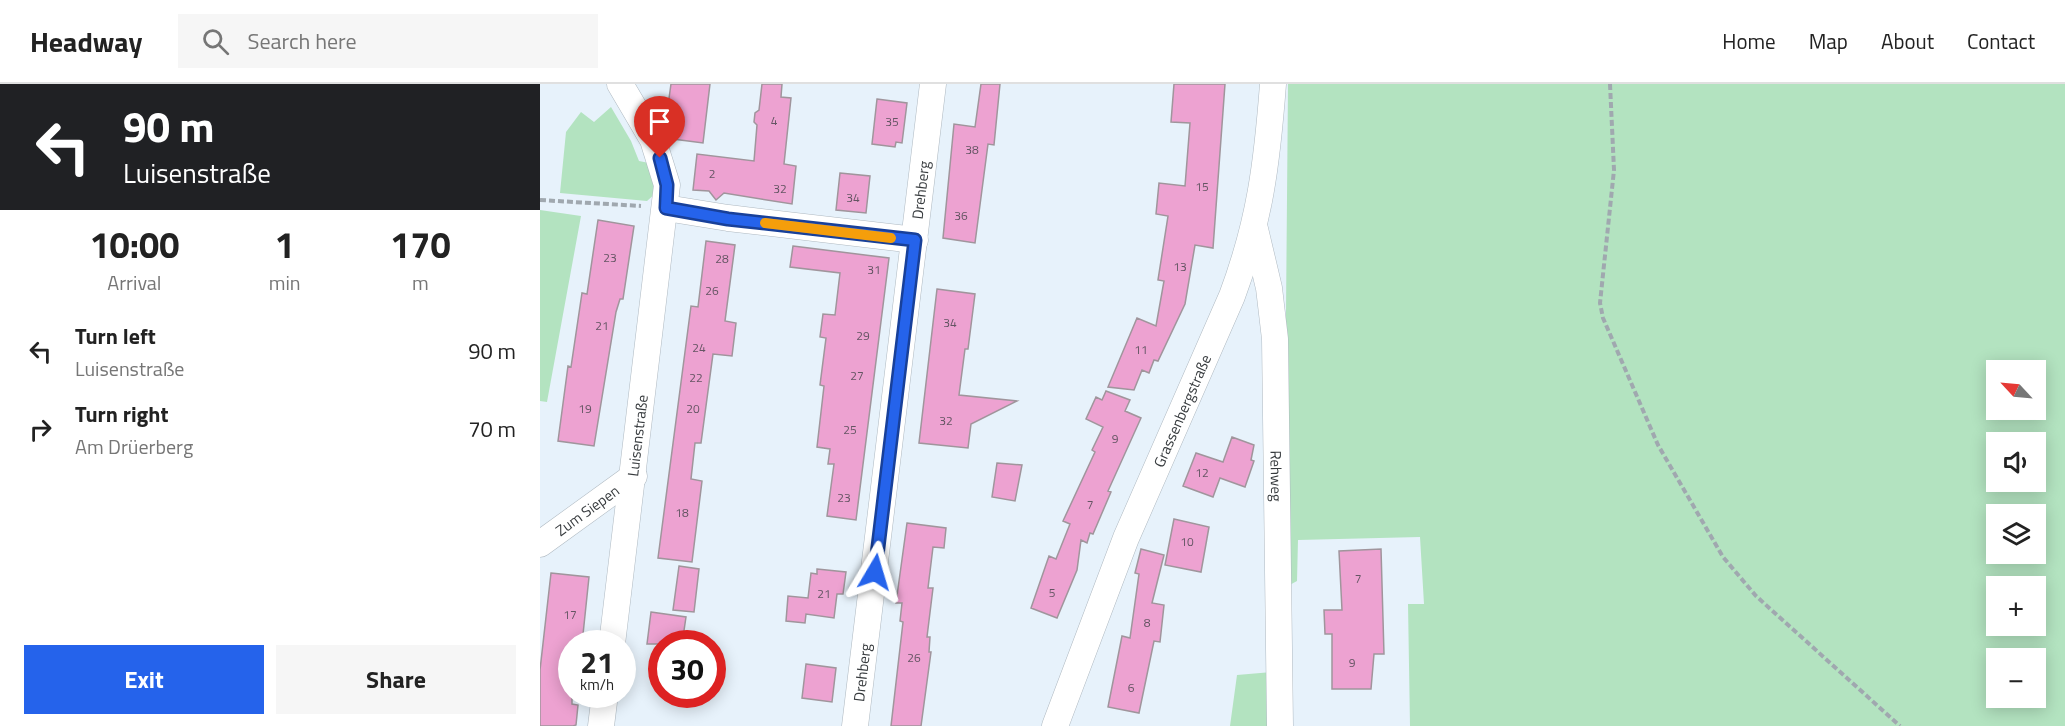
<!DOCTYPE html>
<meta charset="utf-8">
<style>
:root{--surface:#fff;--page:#f6f6f6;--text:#222;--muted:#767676;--line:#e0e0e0;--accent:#2563eb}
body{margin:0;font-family:"Titillium Web",sans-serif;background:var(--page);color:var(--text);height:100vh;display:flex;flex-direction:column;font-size:22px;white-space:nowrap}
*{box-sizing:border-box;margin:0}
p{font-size:20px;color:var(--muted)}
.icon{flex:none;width:33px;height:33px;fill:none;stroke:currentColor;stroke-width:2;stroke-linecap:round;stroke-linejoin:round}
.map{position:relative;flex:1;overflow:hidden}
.sheet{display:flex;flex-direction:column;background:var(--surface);width:540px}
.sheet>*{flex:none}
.top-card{background:#202124;color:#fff;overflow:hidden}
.needle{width:39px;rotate:296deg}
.buttons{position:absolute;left:1446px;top:276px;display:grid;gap:12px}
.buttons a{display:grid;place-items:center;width:60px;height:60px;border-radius:0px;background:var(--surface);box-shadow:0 3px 15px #0003;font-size:30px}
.speed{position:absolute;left:18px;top:546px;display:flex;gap:12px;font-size:30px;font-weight:700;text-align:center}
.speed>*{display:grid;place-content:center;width:78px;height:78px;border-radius:50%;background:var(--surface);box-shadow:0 3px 15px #0003;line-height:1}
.speed small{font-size:15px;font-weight:400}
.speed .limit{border:9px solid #d22;background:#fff;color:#111}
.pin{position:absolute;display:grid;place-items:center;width:51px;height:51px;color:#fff;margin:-62px -26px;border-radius:50% 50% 50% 0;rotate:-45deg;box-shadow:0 0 6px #0007}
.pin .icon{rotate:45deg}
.me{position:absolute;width:66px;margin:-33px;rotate:7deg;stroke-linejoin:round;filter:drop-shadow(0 0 4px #0008)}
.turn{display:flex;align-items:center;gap:21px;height:126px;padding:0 24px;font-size:27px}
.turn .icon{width:78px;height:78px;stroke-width:2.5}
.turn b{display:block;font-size:42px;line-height:51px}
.eta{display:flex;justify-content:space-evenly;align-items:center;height:102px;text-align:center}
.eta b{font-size:36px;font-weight:700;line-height:42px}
.button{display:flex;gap:12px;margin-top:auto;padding:12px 24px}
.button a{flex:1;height:69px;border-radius:0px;background:var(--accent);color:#fff;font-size:24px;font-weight:700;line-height:69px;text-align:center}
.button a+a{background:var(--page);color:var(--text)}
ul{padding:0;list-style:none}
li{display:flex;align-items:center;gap:18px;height:78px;padding:0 24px}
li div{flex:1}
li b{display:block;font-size:22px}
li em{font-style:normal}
header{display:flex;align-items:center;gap:36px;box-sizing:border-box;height:84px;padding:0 30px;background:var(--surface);border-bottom:2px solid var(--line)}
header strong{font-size:28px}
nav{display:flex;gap:33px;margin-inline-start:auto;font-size:21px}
.search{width:420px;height:54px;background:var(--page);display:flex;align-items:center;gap:15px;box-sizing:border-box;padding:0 21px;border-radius:0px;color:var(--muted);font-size:22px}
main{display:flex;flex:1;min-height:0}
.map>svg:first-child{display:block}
</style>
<header>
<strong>Headway</strong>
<div class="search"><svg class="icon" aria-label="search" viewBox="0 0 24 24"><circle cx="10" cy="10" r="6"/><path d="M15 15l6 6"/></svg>Search here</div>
<nav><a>Home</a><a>Map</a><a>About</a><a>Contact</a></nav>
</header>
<main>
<section class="sheet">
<div class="top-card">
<div class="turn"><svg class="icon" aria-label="left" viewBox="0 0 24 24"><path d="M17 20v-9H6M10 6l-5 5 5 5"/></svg><div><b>90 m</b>Luisenstraße</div></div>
</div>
<div class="eta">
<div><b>10:00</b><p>Arrival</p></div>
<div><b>1</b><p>min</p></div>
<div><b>170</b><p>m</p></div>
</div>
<ul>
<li><svg class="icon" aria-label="left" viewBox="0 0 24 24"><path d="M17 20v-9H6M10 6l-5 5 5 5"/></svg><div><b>Turn left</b><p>Luisenstraße</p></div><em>90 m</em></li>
<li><svg class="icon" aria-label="right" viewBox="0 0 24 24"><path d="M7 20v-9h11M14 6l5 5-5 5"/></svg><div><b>Turn right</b><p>Am Drüerberg</p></div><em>70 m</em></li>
</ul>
<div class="button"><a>Exit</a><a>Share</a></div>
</section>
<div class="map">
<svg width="1525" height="642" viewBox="0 0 1525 642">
<rect width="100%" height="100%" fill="#e7f2fb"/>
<!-- green -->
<path fill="#b3e3c0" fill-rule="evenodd" d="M748,0H1525V642H870L868,520H884L880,453L758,456L757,497L746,503L744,456ZM1456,286H1496V326H1456ZM1456,358H1496V398H1456ZM1456,430H1496V470H1456ZM1456,502H1496V542H1456ZM1456,574H1496V614H1456Z
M71,23L91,57L99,77L109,79L116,109L107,117L20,109L26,48L41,28L54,38Z
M0,126L41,132L7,318L0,317Z
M733,588L734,642H690L697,591Z"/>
<!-- building -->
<path fill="#eda2d1" stroke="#a0959c" stroke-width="1.5" d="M131,0H170L163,59L133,55L135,30L127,29Z
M222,0H242L241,13L251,14L244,80L256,82L252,120L184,109L176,116L169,107L153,106L157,70L214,77L217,41L214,38L215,29L219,26Z
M441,0H460L454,61L448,60L435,159L403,154L414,40L435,43Z
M634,0H685L673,164L655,161L645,220L618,277L614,276L609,289L602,286L594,306L568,303L597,234L616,242L624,197L618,196L628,132L616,130L619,99L645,102L650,39L631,38Z
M337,15L367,19L362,59L356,58L355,63L332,60Z
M300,89L330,92L326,129L296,126Z
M58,136L94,142L83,215H80L76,228L54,362L18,357L28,282L31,283L42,209L47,210Z
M166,157L195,161L185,237L196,239L192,272L173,270L161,359H155L151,395L162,397L152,478L118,474L151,222L158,223Z
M253,162L349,174L316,436L287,432L294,380H288L290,365L277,363L284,302L280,301L286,254L280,253L283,230L295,231L300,189L250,183Z
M397,205L435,210L428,265H425L419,311L477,317L431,340L428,364L379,359Z
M566,307L590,316L585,327L601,334L568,407L571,408L553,450L550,449L547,459L541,456L537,486L517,534L491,524L509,472L516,475L530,440L523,437L555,368L552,366L563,343L546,335L556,313L562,316Z
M692,353L714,361L711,376L714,377L705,403L680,394L673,413L643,402L656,369L683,378Z
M457,379L482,381L475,417L452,413Z
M634,435L669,443L661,488L625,481Z
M367,439L406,444L404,464L393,463L388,504H393L387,553H390L389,568H391L381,642H351L363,538L360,537L362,519H356Z
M601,465L624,471L612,519L624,521L620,558L614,557L599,629L568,623L582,552L590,554L599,490L595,489Z
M841,465L844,570H834L831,605H792V550H785L784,526H802L799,467Z
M139,482L159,485L154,528L133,526Z
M277,485L306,488L303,510H297L294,534L266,530L265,539L246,537L248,512L268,514L271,489L277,490Z
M11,489L49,493L42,560H32V620L38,621L36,641L33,642H0V586Z
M111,528L146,533L142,560H107Z
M266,580L296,584L292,618L262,614Z"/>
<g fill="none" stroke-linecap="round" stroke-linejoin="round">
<defs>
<g id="minor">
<path d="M126,124L188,134L375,156"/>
<path id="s1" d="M715,145L729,204L735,255L740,642"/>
<path id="s2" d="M0,460L94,392"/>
<path id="s3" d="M72,560L127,101L113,56L80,0"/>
<path d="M61,642L65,610"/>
<path id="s4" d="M315,642L393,0"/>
<path id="s5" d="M515,642L586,454L692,212C720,137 727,79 733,0"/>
</g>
</defs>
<!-- minor casing -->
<use href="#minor" stroke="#afb9c1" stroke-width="27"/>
<!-- path -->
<path stroke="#a0a8af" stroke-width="4" stroke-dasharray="6 3" stroke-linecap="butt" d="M1070,0L1074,86L1060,219L1063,234L1118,361L1183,473L1216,512L1360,642
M0,116L101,122"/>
<!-- minor -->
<use href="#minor" stroke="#fff" stroke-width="26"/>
</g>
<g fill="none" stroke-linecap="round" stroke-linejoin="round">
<defs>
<path id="route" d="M120,74L127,101L126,124L188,135L375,156L335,488"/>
</defs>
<!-- route casing -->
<use href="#route" stroke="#184099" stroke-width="15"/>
<!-- route -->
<use href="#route" stroke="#2563eb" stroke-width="10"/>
<!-- slow -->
<path stroke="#f59e0b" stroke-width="10" d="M225,139L351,154"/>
</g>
<g text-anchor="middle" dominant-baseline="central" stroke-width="4.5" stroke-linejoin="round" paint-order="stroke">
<!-- number labels -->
<g font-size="12" fill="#645563">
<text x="234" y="36">4</text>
<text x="352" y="37">35</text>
<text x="432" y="65">38</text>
<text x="172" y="89">2</text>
<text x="662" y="102">15</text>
<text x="240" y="104">32</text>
<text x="313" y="113">34</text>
<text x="421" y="131">36</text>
<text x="70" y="173">23</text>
<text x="182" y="174">28</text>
<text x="640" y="182">13</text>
<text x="334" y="185">31</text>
<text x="172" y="206">26</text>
<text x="410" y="238">34</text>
<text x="62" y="241">21</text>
<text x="323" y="251">29</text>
<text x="159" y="263">24</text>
<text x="601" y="265">11</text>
<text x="317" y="291">27</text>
<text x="156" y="293">22</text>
<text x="45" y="324">19</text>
<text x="153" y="324">20</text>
<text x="406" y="336">32</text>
<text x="310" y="345">25</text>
<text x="575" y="354">9</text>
<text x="662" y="388">12</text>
<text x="304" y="413">23</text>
<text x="550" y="420">7</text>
<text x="142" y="428">18</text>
<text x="647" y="457">10</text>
<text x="818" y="494">7</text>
<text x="512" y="508">5</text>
<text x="284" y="509">21</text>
<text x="30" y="530">17</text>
<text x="607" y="538">8</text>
<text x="374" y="573">26</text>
<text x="812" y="578">9</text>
<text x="591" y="603">6</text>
</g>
<!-- street labels -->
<g font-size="15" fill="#373b3e" stroke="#e7f2fb">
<text stroke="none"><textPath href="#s4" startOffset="540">Drehberg</textPath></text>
<text stroke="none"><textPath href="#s5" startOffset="340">Grassenbergstraße</textPath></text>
<text stroke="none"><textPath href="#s3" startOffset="210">Luisenstraße</textPath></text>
<text stroke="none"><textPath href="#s1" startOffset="249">Rehweg</textPath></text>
<text stroke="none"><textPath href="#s2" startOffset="58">Zum Siepen</textPath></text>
<text stroke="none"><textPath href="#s4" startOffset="54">Drehberg</textPath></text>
</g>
</g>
</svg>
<div class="buttons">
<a><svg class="needle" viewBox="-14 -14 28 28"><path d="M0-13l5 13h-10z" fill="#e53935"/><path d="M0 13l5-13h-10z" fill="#767676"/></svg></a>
<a><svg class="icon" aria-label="sound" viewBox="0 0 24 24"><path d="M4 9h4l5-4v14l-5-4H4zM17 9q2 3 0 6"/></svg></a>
<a><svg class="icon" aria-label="layers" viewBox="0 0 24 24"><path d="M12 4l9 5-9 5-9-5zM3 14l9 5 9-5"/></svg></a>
<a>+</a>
<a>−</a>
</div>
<div class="speed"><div>21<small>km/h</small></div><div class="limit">30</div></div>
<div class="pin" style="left:120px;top:74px;background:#d93025"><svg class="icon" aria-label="arrive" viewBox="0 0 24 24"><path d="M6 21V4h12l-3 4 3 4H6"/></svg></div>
<svg class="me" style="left:335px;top:488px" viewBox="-20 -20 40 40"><path d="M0-17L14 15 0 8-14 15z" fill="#2563eb" stroke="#fff" stroke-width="4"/></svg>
</div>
</main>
